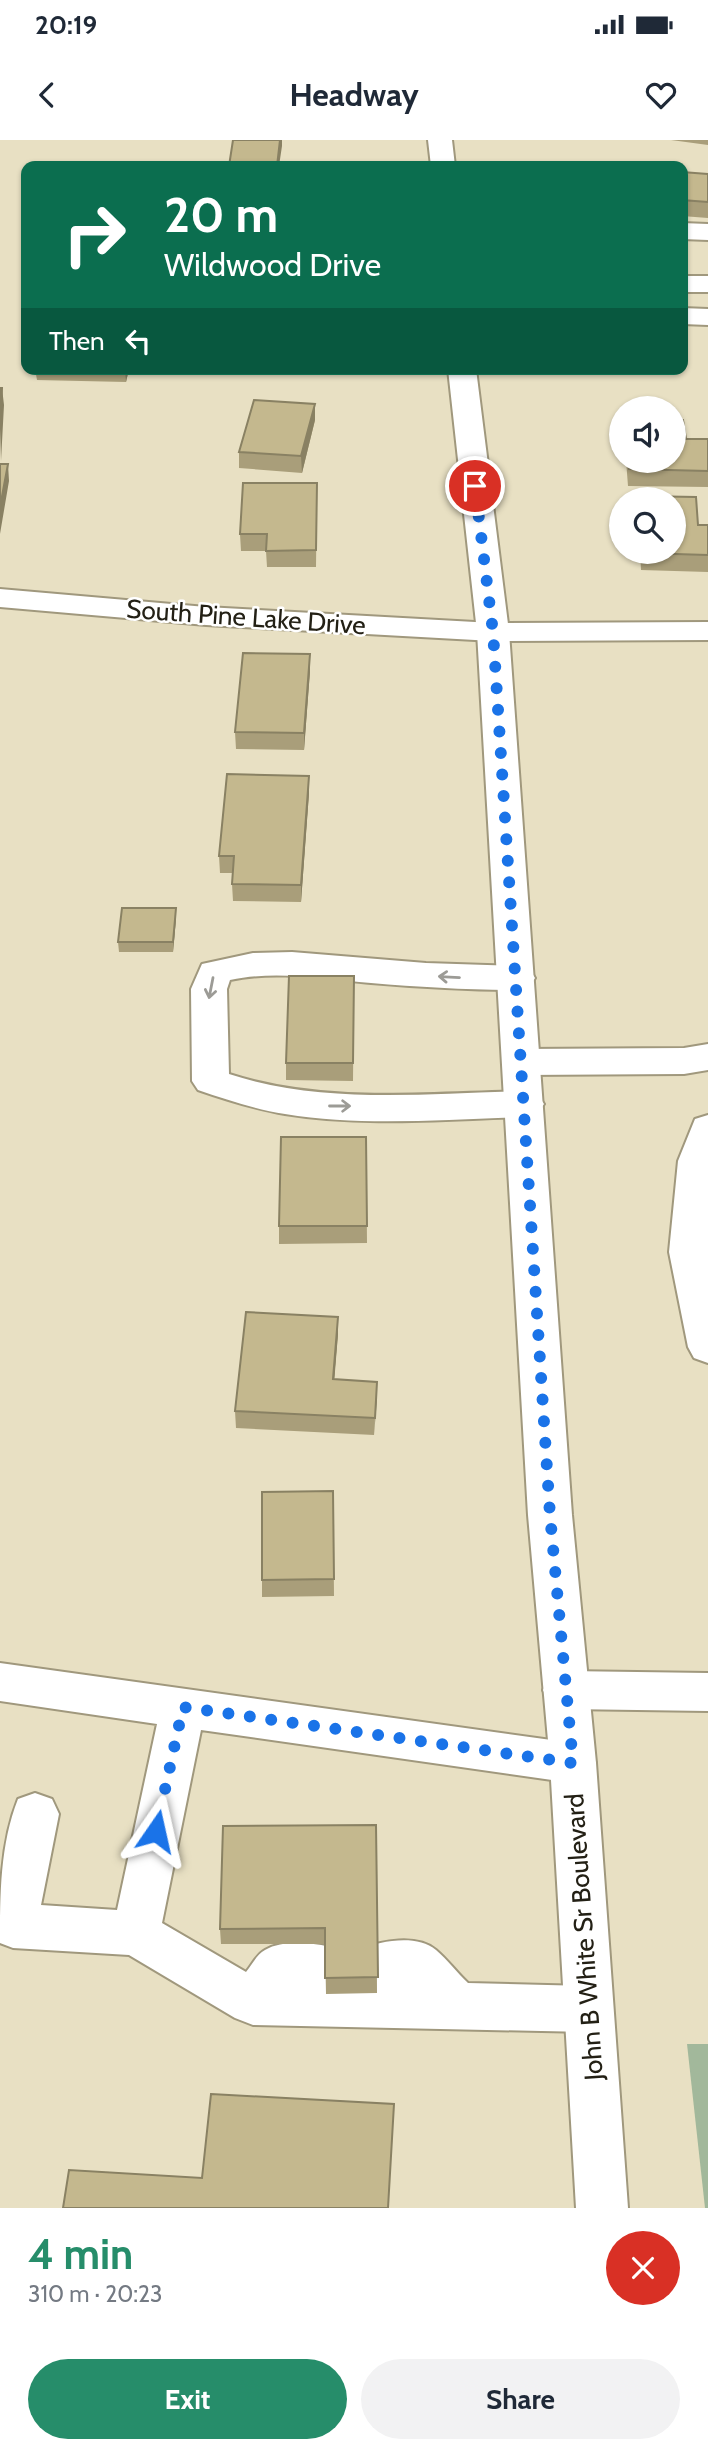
<!DOCTYPE html>
<meta charset="utf-8">
<style>
:root{--surface:#fff;--page:#f2f2f3;--text:#1f2937;--muted:#747a83;--accent:#268d6a}
body{margin:0;font-family:Cabin,sans-serif;background:var(--page);color:var(--text);height:100vh;display:flex;flex-direction:column;font-size:26px;white-space:nowrap}
*{box-sizing:border-box;margin:0}
p{font-size:23px;color:var(--muted)}
.icon{flex:none;width:38px;height:38px;fill:none;stroke:currentColor;stroke-width:2;stroke-linecap:round;stroke-linejoin:round}
.map{position:relative;height:2068px;overflow:hidden}
.sheet{display:flex;flex-direction:column;background:var(--surface);flex:1}
.sheet>*{flex:none}
.banner{position:absolute;left:21px;top:21px;width:667px;height:214px;border-radius:14px;box-shadow:0 2px 5px #0004;background:#0b6e4f;color:#fff;overflow:hidden}
.buttons{position:absolute;left:609px;top:256px;display:grid;gap:14px}
.buttons a{display:grid;place-items:center;width:77px;height:77px;border-radius:50%;background:var(--surface);box-shadow:0 2px 5px #0004;font-size:35px}
.pin{position:absolute;display:grid;place-items:center;width:60px;height:60px;color:#fff;margin:-30px;border:4px solid #fff;border-radius:50%;box-shadow:0 2px 7px #0007}
.me{position:absolute;width:77px;margin:-38px;rotate:11deg;stroke-linejoin:round;filter:drop-shadow(0 0 5px #0008)}
.turn{display:flex;align-items:center;gap:24px;height:147px;padding:0 28px;font-size:32px}
.turn .icon{width:91px;height:91px;stroke-width:2.5}
.turn b{display:block;font-size:49px;line-height:60px}
.then{display:flex;align-items:center;height:66px;padding:0 28px;background:#0003;gap:14px;font-size:26px}
.round{display:grid;place-items:center;flex:none;width:74px;height:74px;border-radius:37px;background:var(--page)}
.head{display:flex;align-items:center;justify-content:space-between;height:119px;padding:0 28px}
h1{font-size:42px;font-weight:700;line-height:52px;color:var(--accent)}
.button{display:flex;gap:14px;margin-top:auto;padding:14px 28px}
.button a{flex:1;height:80px;border-radius:42px;background:var(--accent);color:#fff;font-size:28px;font-weight:700;line-height:80px;text-align:center}
.button a+a{background:var(--page);color:var(--text)}
.status{display:flex;justify-content:space-between;align-items:center;height:49px;padding:0 35px;background:var(--surface);direction:ltr}
.status svg{height:19px;fill:currentColor}
header{display:flex;justify-content:space-between;align-items:center;height:91px;padding:0 28px;background:var(--surface);font-size:32px;font-weight:700}
.map>svg:first-child{display:block}
</style>
<div class="status"><b>20:19</b><svg viewBox="0 0 49 12"><path d="M0 12V9h3v3zM5 12V6h3v6zM10 12V3h3v9zM15 12V0h3v12zM26 1h20v11H26zM47 4h2v5h-2z"/></svg></div>
<header><svg class="icon" aria-label="back" viewBox="0 0 24 24"><path d="M15 5l-7 7 7 7"/></svg>Headway<svg class="icon" aria-label="heart" viewBox="0 0 24 24"><path d="M12 20l-8-8c-3-5 5-10 8-4 3-6 11-1 8 4z"/></svg></header>
<div class="map">
<svg width="708" height="2068" viewBox="0 0 708 2068">
<rect width="100%" height="100%" fill="#e8e0c3"/>
<!-- green -->
<path fill="#a2b89b" d="M687,1904H708V2068H705Z"/>
<g fill="none" stroke-linecap="round" stroke-linejoin="round">
<defs>
<path id="minor" d="M682,83L708,84V100L682,99Z
M682,136H708V152H682Z
M682,168L708,169V185L682,184Z
M0,449L206,467L493,483L708,482V500L493,501L206,485L0,467Z
M292,812L426,823L517,826L530,830L535,838L530,846L517,850C468,850 419,847 371,843C324,839 276,830 230,840L227,849L229,934C324,965 427,953 525,951L538,955L544,964L538,973L525,977C446,979 364,987 285,974C255,969 227,960 198,950L192,941L191,849L202,824L253,813Z
M708,904V930L684,934L522,935L509,931L504,922L509,913L522,909L684,908Z
M708,975V1223L694,1218L688,1207L669,1112L678,1021L695,979Z
M0,1523L573,1603L589,1609L596,1623L589,1637L573,1643L201,1590L162,1783L246,1832C252,1825 257,1814 265,1810C286,1798 321,1803 342,1811L350,1827L343,1841H360L352,1825L360,1809C381,1801 417,1794 436,1810C448,1820 457,1833 468,1843L587,1846L605,1853L612,1869L605,1885L587,1892L253,1885L235,1878L129,1815L13,1808L0,1803C0,1755 0,1704 18,1659L35,1653L52,1659L59,1674L41,1765L117,1770L157,1584L0,1561Z
M566,1531L708,1533V1571L566,1569L550,1564L543,1550L550,1536Z"/>
<path id="major" d="M428,0H452L455,26H431Z
M448,229H476L509,492L572,1375L596,1623L628,2068H576L550,1623L528,1375L477,492Z"/>
</defs>
<!-- minor casing -->
<use href="#minor" stroke="#a0987d" stroke-width="4"/>
<!-- major casing -->
<use href="#major" stroke="#a0987d" stroke-width="4"/>
<!-- minor -->
<use href="#minor" fill="#fff" fill-rule="evenodd"/>
<!-- major -->
<use href="#major" fill="#fff" fill-rule="evenodd"/>
</g>
<!-- wall -->
<path fill="#a99e7a" d="M671,0H708V5Z
M682,32L708,34V78L682,76Z
M35,229H129L126,242L37,240Z
M315,280L302,333L239,328V312Z
M686,299H708V347L628,346L626,320H674Z
M317,343L316,427H267L266,411H241L240,394Z
M708,385V432L641,430L640,411H674Z
M310,531L304,610L236,609L235,592Z
M309,636V653L301,762L233,761L232,744L233,733H220L219,716Z
M176,778L173,812H119L118,802Z
M354,836L353,941L286,940V923Z
M366,997L367,1103L279,1104V1086Z
M338,1177V1194L334,1239L377,1242L374,1295L236,1288L235,1271Z
M333,1351L334,1456L262,1457V1440Z
M376,1685L377,1853L326,1854L325,1804H221L220,1789Z"/>
<!-- shaded-wall -->
<path fill="#898163" d="M280,0H282V6L279,26H277Z
M125,229H129L126,242Z
M2,248L4,265L1,321L0,289Z
M315,264V280L302,333L301,316Z
M8,324L9,341L0,394V367Z
M310,514V531L304,610V593Z
M309,636V653L301,762V745Z
M176,768V778L173,812V802Z
M338,1177V1194L333,1256V1239Z
M377,1242V1259L374,1295L375,1278Z"/>
<!-- building -->
<path fill="#c4b88e" stroke="#898163" stroke-width="2" d="M233,0H280L277,26H229Z
M682,32L708,34V62L682,60Z
M0,248H2L0,289Z
M254,260L315,264L301,316L239,312Z
M674,280H683L686,299H708V331L629,329L628,320H674Z
M0,324H8L0,367Z
M243,343H317L316,410L266,411L267,394H240Z
M639,356L696,357L698,385H708V415L642,413V411H674V359H640Z
M243,513L310,514L304,593L235,592Z
M227,634L309,636L301,745L232,744L234,716H219Z
M122,768H176L173,802H118Z
M289,836H354L353,923H286Z
M281,997H366L367,1086H279Z
M246,1172L338,1177L333,1239L377,1242L375,1278L235,1271Z
M333,1351L334,1439L262,1440V1352Z
M376,1685L378,1837L325,1838V1788L220,1789L223,1686Z
M211,1954L394,1964L388,2068H63L69,2030L202,2038Z"/>
<!-- one-way arrows -->
<defs><path id="oneway-shaft" d="M-6 0H5M1.5-3L5.5 0L1.5 3" fill="none" stroke-width="1.6" stroke-linecap="round" stroke-linejoin="round" transform="scale(1.75)"/></defs>
<g stroke="#9c9b96">
<use href="#oneway-shaft" transform="translate(449 837) rotate(-177)"/>
<use href="#oneway-shaft" transform="translate(211 848) rotate(101)"/>
<use href="#oneway-shaft" transform="translate(340 966)"/>
</g>
<g fill="none" stroke-linecap="round" stroke-linejoin="round">
<!-- route -->
<path stroke="#1a73e8" stroke-width="12" stroke-dasharray="0 21.6" d="M156,1691L183,1567L573,1623L550,1375L493,492L475,346"/>
</g>
<g text-anchor="middle" dominant-baseline="central" stroke-width="5" stroke-linejoin="round" paint-order="stroke">
<!-- street labels -->
<g font-size="26" fill="#232015" stroke="#fff">
<text transform="translate(246 477) rotate(4)">South Pine Lake Drive</text>
<text transform="translate(584 1797) rotate(-94)">John B White Sr Boulevard</text>
</g>
</g>
</svg>
<div class="buttons">
<a><svg class="icon" aria-label="sound" viewBox="0 0 24 24"><path d="M4 9h4l5-4v14l-5-4H4zM17 9q2 3 0 6"/></svg></a>
<a><svg class="icon" aria-label="search" viewBox="0 0 24 24"><circle cx="10" cy="10" r="6"/><path d="M15 15l6 6"/></svg></a>
</div>
<div class="pin" style="left:475px;top:346px;background:#d93025"><svg class="icon" aria-label="arrive" viewBox="0 0 24 24"><path d="M6 21V4h12l-3 4 3 4H6"/></svg></div>
<svg class="me" style="left:156px;top:1691px" viewBox="-20 -20 40 40"><path d="M0-17L14 15 0 8-14 15z" fill="#1a73e8" stroke="#fff" stroke-width="4"/></svg>
<div class="banner">
<div class="turn"><svg class="icon" aria-label="right" viewBox="0 0 24 24"><path d="M7 20v-9h11M14 6l5 5-5 5"/></svg><div><b>20 m</b>Wildwood Drive</div></div>
<div class="then">Then<svg class="icon" aria-label="left" viewBox="0 0 24 24"><path d="M17 20v-9H6M10 6l-5 5 5 5"/></svg></div>
</div>
</div>
<section class="sheet">
<div class="head"><div><h1>4 min</h1><p>310 m · 20:23</p></div><a class="round" style="background:#d93025;color:#fff"><svg class="icon" aria-label="close" viewBox="0 0 24 24"><path d="M6 6l12 12M18 6L6 18"/></svg></a></div>
<div class="button"><a>Exit</a><a>Share</a></div>
</section>
